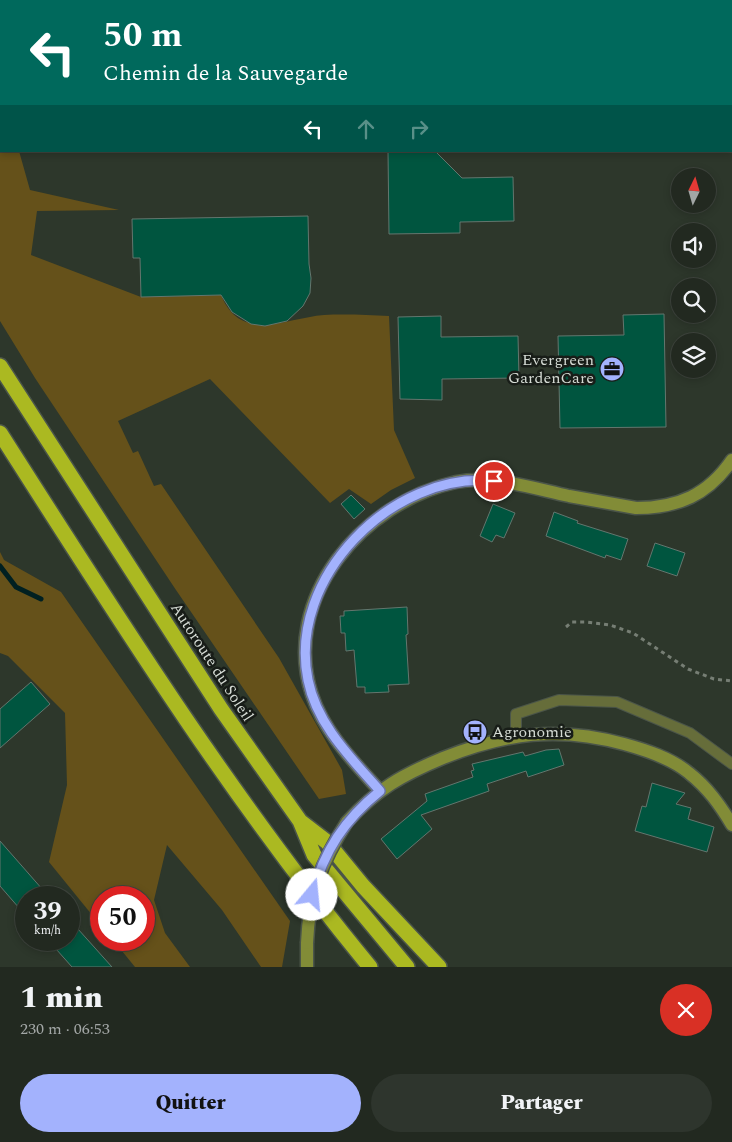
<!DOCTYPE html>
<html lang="fr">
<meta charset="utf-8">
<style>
:root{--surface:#222920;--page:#2e352d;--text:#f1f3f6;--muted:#a2a6a5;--line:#3f453e;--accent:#a3b2fd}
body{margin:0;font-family:Spectral,serif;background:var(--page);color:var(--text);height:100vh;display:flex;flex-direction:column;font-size:19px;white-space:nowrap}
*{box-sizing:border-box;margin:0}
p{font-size:16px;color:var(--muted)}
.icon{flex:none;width:28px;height:28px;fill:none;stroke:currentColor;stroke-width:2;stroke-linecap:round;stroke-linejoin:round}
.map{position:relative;height:967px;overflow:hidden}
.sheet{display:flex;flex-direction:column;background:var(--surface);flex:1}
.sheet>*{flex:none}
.banner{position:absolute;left:0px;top:0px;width:732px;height:152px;box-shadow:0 2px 8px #0003,0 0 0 1px var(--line);background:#00695c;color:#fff;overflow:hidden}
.needle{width:32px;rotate:5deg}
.tools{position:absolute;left:671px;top:168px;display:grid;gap:10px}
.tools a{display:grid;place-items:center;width:45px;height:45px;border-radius:50%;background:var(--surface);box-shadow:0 2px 8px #0003,0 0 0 1px var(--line);font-size:25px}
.speed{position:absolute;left:15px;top:886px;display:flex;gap:10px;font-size:25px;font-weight:700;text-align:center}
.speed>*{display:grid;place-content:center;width:65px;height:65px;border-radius:50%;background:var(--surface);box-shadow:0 2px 8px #0003,0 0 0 1px var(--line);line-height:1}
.speed small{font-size:12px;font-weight:400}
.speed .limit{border:8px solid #d22;background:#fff;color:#111}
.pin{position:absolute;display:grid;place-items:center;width:42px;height:42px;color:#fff;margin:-21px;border:2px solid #fff;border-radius:50%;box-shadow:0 1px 5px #0007}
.me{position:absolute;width:55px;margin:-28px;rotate:17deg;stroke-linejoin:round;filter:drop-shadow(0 0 4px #0008)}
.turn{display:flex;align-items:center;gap:18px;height:105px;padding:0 20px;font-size:22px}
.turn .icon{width:65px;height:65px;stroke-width:2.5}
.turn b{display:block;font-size:35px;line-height:42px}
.lanes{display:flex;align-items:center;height:48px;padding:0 20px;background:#0003;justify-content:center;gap:25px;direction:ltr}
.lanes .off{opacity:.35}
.round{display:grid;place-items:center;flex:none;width:52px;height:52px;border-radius:26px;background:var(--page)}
.headline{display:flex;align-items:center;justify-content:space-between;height:85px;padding:0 20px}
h1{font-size:30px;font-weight:800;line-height:38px}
.primary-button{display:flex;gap:10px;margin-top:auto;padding:10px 20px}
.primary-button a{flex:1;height:58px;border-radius:30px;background:var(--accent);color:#111;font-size:20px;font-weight:800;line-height:58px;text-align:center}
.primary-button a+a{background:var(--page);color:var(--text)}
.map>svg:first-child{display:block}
</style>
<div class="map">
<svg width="732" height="967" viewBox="0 0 732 967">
<rect width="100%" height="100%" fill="#2d372b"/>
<!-- green -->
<path fill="#65511a" d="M0,111L1,151H19L30,190L119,210L37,211L31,255L141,297L221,295C241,344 286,318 324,315C345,314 368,315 389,316L394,430L415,478L391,490L371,504L349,489L330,503L210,379L118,421L133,453L138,451L154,486L161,484L279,658L342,770L346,794L319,799L176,590L35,378L0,321Z
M0,552L4,560L61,592L290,921L282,967H261L222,910L167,845L154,900L165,933L190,967H135L113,940H144V898H101V926L49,862L67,785L65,713L8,656L0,653Z"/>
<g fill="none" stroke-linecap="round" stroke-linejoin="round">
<!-- stream -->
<path stroke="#002021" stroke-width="5" d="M0,566L16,587L41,599"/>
</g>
<!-- building -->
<path fill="#00553f" stroke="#63766e" d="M388,151H435L462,178L513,177L514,221L460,222V233L389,234Z
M308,216L309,264L311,278L310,293L303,306L287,321L265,326L251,324L232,312L221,295L141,297L140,258H133L132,219Z
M664,314L666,427L560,428L558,336L624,335L623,315Z
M441,316V337L518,336L519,378L442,379V400L400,399L398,317Z
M351,495L365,509L354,519L341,504Z
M493,504L515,513L504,538L496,535L492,542L480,536Z
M554,512L578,521L577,523L628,539L621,560L606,555L605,558L546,536Z
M655,543L685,553L677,576L647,566Z
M407,607L408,634L406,635L409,684L388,685L389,692L365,693V687H357L354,650L346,651L345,633H341L340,616H344V611Z
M31,682L50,704L0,748V709Z
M559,749L564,765L528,777L526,771L487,784L489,791L421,815L432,829L397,859L381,839L427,801L425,794L473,777L471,771L474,770L472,764L523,752L525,756L546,750Z
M652,783L685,793L676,804L691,808L688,819L714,827L707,852L635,831L642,806L646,807Z
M0,841L50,898H26V916L0,886Z
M69,919L112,967H72L48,940H69Z"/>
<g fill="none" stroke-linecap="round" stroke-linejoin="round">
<defs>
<path id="lane" d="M516,735V714L559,700L617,702L690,733L732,764"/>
<path id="secondary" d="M380,791C354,762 324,732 312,695C280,598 363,502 456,482C493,475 532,488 569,496C591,500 613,504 636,508C678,508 708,495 732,460
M347,822C377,789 402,775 443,758C506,733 558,726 624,744C646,750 671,758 689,773C708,788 720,805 732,825
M307,943V967"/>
<path id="highway" d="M0,366L221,709L300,821L314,855L407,967
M0,433C116,615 232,800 370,967
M301,822L327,842L363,886L439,967"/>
</defs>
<!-- lane casing -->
<use href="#lane" stroke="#4b5549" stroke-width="12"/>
<!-- secondary casing -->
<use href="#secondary" stroke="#4b5549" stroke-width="15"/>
<!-- highway casing -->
<use href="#highway" stroke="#4b5549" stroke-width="18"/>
<!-- path -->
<path stroke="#767e74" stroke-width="3" stroke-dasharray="4 4" stroke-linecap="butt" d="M566,627L572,622H587L610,625L633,633L688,669L714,679L732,681"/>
<!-- lane -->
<use href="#lane" stroke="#666d3a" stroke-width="10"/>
<!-- secondary -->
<use href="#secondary" stroke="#828c37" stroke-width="12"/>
<!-- highway -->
<use href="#highway" stroke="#abb921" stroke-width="15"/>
<defs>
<path id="secondary-bridge" d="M307,943C309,895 321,862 347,822"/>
</defs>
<!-- secondary-bridge casing -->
<use href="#secondary-bridge" stroke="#4b5549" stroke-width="15" stroke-linecap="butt"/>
<!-- secondary-bridge -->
<use href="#secondary-bridge" stroke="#828c37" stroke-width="12"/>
</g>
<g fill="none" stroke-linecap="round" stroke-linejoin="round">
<defs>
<path id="route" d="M312,895C324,851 344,820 380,791C351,758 317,725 308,680C287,578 392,471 494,481"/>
</defs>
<!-- route casing -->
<use href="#route" stroke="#6a74a4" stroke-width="12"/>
<!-- route -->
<use href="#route" stroke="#a3b2fd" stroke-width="9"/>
</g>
<!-- icons -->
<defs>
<symbol id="office-disc" viewBox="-11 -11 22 22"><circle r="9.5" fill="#a3b2fd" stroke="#181d18"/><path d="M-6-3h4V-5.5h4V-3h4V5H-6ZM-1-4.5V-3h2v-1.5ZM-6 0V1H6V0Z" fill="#111"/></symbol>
<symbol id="bus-disc" viewBox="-11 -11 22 22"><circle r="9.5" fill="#a3b2fd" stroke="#181d18"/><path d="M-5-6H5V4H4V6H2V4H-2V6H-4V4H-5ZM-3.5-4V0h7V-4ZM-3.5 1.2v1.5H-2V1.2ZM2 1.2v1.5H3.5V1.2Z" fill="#111"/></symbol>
</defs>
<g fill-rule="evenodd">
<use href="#office-disc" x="598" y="355" width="28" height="28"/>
<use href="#bus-disc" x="461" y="718" width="28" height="28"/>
</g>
<g text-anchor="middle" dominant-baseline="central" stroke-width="5" stroke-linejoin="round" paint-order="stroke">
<!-- poi labels -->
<g font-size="16" fill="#d5dbd4" stroke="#181d18" text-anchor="end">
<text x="594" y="360">Evergreen<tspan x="594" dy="18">GardenCare</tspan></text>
<text x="492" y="732" text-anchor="start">Agronomie</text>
</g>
<!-- street labels -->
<g font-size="16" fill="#d5dbd4" stroke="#181d18">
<text transform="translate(212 662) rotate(57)">Autoroute du Soleil</text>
</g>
</g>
</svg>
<div class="tools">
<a><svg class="needle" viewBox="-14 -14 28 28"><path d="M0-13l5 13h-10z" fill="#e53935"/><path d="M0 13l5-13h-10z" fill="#a2a6a5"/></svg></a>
<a><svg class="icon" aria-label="sound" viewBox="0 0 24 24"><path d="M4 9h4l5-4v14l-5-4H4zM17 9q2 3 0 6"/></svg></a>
<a><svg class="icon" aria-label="search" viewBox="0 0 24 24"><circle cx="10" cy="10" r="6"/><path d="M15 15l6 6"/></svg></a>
<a><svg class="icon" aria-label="layers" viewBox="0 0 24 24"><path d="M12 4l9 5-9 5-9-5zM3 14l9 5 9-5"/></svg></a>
</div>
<div class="speed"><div>39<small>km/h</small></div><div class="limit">50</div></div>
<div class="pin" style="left:494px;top:481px;background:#d93025"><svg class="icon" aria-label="arrive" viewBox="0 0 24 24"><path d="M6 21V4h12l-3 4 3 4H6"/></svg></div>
<svg class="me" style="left:312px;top:895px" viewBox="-20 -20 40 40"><circle r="19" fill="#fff"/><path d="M0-13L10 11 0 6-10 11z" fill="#a3b2fd"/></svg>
<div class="banner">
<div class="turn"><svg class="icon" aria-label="left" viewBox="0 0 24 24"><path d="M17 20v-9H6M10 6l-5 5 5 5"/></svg><div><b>50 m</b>Chemin de la Sauvegarde</div></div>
<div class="lanes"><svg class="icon" aria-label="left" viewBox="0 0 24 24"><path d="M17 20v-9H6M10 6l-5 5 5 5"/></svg><svg class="icon off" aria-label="ahead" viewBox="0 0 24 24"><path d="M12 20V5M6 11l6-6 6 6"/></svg><svg class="icon off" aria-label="right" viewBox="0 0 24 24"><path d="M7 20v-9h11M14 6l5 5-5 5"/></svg></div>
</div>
</div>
<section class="sheet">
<div class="headline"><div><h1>1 min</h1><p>230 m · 06:53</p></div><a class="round" style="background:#d93025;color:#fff"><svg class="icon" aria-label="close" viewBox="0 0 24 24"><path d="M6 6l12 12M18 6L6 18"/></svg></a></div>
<div class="primary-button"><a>Quitter</a><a>Partager</a></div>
</section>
